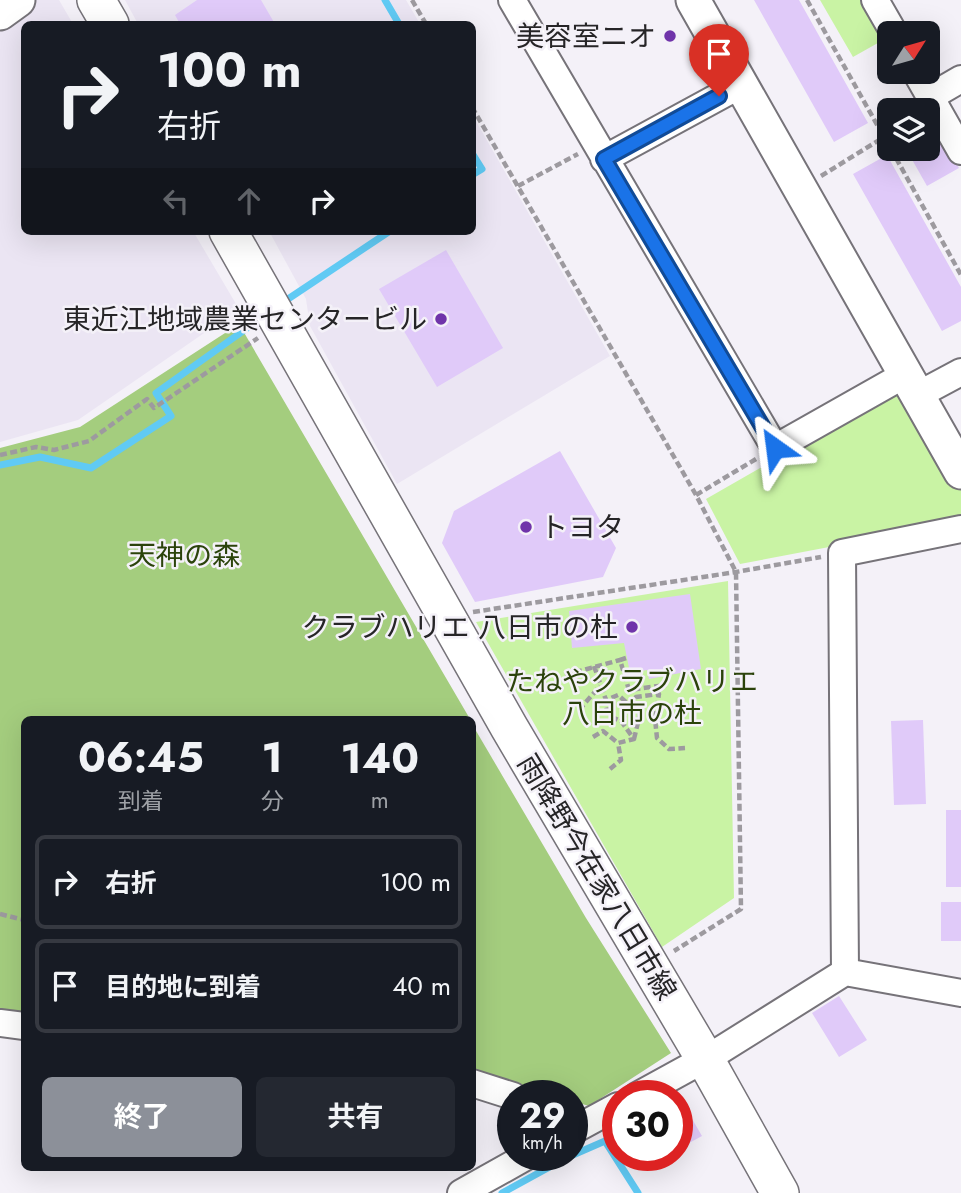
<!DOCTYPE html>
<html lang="ja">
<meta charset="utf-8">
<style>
:root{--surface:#171b24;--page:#242831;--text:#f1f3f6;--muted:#9ea1a6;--line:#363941;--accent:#8c9099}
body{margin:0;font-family:Jost,"Noto Sans JP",sans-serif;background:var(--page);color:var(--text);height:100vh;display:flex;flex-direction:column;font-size:26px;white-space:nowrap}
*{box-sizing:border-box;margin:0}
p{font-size:23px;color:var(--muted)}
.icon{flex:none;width:38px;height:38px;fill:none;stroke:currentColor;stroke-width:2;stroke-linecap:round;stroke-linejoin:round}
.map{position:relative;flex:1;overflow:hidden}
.panel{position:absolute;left:21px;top:716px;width:455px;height:455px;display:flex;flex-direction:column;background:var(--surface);border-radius:10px;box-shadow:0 7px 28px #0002}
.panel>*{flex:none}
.guide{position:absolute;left:21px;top:21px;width:455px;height:214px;border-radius:10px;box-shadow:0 7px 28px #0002;background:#171b24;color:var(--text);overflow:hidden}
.needle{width:46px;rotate:53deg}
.fabs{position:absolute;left:877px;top:21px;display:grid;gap:14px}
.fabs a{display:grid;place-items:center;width:63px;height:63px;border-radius:10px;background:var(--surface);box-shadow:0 7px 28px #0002;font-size:35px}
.speed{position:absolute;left:497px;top:1080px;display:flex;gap:14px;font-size:35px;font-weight:700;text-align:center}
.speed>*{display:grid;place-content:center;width:91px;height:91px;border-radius:50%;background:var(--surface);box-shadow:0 7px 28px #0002;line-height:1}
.speed small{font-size:18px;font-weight:400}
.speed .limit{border:10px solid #d22;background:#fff;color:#111}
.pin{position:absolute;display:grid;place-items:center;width:60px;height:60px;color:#fff;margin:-72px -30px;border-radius:50% 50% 50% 0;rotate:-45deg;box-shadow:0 0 7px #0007}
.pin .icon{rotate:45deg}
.me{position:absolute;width:77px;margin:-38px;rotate:329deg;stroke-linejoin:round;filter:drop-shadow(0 0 5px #0008)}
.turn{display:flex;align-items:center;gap:24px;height:147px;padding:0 21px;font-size:32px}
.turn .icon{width:91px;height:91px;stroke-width:2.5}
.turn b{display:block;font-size:49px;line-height:60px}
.lanes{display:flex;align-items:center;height:66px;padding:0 21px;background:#0003;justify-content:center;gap:35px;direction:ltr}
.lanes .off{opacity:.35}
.eta{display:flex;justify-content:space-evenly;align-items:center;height:119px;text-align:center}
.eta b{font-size:42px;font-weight:700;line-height:49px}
.primary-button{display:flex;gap:14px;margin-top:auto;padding:14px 21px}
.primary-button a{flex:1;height:80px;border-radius:10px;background:var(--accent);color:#fff;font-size:28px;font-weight:700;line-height:80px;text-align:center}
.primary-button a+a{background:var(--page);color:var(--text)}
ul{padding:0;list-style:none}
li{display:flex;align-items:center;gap:21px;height:94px;margin:0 14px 10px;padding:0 7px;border:4px solid var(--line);border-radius:10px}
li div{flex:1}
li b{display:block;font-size:26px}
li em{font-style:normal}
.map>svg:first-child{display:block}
</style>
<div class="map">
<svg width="961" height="1193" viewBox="0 0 961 1193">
<rect width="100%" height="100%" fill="#f4f1f8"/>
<!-- built -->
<path fill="#ebe5f3" d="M0,0H59L73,24H24V231H193L239,309L78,420L0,442Z
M125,0H406L420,24H138Z
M473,116L610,356L397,484L310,326L306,299L269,231H472Z"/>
<!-- green -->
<path fill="#c9f3a4" d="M820,0H863L885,39L853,57Z
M905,385L961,485V522L740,564L706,499Z
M728,581L734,898L662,947L476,622Z"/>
<!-- forest -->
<path fill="#a4cd7e" d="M239,324L470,719H24V1015L0,1012V448L80,427Z
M472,724L586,918L671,1053L589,1106L572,1101V1096L554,1095L473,1071Z"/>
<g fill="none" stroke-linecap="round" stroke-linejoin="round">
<!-- stream -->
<path stroke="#60caf4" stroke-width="7" d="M385,0L399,24
M472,153L482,169L472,175
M282,303L390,231
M0,465L40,457L91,468L171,416L156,393L264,316
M502,1193L566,1158L605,1141L638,1193"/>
</g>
<!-- building -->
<path fill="#e0caf9" d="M197,0H261L275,24H180L175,15Z
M754,0H799L868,123L834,142Z
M935,126L959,168L927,186L906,149H928V130Z
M887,155L961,287V321L942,331L853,174Z
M446,250L503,348L437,387L379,289Z
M560,451L616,548L603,577L475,602L442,543L454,511Z
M690,594L701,669L649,679L647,670L630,673L624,643L572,648L569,611Z
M923,720L926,804L894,805L891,721Z
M946,810H961V887H946Z
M941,902H961V941H941Z
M839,996L867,1040L839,1057L812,1013Z
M677,1093L702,1136L678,1149L677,1147Z"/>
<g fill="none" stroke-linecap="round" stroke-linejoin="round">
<defs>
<path id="minor" d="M512,0L775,448L906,374
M875,0L894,33
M916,72L961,151
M930,97L961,79
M604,159L742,84
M918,395L961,372
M845,972L842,553L961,529
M0,1023L24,1026
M472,1083L513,1096
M637,1096L719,1051L845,972L961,993
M572,1131L618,1106
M461,1193L529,1155"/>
<path id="tertiary" d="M693,0L961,472
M0,13L18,0"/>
<path id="secondary" d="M96,0L110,24
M228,231L509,727L705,1059L780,1193"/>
</defs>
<!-- minor casing -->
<use href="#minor" stroke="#767379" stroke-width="30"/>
<!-- tertiary casing -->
<use href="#tertiary" stroke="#767379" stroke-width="37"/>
<!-- secondary casing -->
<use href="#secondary" stroke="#767379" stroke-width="40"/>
<!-- path -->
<path stroke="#9d9a9f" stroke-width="4.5" stroke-dasharray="7 3.5" stroke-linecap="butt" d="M412,0L426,24
M807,0L889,146
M472,107L696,495L736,572L741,909L674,951
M891,149L961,275
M821,176L889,134
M518,186L578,154
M0,455L36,447L54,450L89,441L147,399L154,408L258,338
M696,495L756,459
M473,612L736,572L821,557
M626,658L620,660L629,690L666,685
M594,666L606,700L618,695L626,702L627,712L621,721C610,717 605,712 606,700
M565,675L620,660
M579,710L600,686
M593,737L603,731L618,743L634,739L621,721
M634,739L640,714L636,697L659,694L655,719L657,738L669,749L685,748
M610,769L621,760L618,743
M0,914L24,920"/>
<!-- minor -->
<use href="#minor" stroke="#fff" stroke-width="26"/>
<!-- tertiary -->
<use href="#tertiary" stroke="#fff" stroke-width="33"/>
<!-- secondary -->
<use href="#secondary" stroke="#fff" stroke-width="37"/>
</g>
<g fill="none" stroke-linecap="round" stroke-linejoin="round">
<defs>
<path id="route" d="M719,96L604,159L775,448"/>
</defs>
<!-- route casing -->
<use href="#route" stroke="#114b97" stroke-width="18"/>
<!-- route -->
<use href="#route" stroke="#1a73e8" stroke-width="12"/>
</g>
<!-- markers -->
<g fill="#7034aa" stroke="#f4f1f8" stroke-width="2.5">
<circle cx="670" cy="36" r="7"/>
<circle cx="441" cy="319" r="7"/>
<circle cx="526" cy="527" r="7"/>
<circle cx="632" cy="627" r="7"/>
</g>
<g text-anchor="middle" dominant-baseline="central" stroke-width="5" stroke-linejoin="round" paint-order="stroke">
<!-- poi labels -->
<g font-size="28" fill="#262527" stroke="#f4f1f8" text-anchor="end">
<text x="656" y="36">美容室ニオ</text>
<text x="427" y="319">東近江地域農業センタービル</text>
<text x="540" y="527" text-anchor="start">トヨタ</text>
<text x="618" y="627">クラブハリエ 八日市の杜</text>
</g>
<!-- park labels -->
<g font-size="28" fill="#2b430b" stroke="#f4f1f8">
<text x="184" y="555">天神の森</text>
<text x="632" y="681">たねやクラブハリエ<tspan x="632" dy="32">八日市の杜</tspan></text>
</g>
<!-- street labels -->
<g font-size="28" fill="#262527" stroke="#f4f1f8">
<text transform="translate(597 877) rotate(59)">雨降野今在家八日市線</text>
</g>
</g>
</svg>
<div class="fabs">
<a><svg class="needle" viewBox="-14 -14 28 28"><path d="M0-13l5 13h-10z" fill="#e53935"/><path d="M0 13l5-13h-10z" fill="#9ea1a6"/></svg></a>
<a><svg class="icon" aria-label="layers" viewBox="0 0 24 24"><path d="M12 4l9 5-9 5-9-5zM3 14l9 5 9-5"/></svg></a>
</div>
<div class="speed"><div>29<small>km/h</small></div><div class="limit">30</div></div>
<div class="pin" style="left:719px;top:96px;background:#d93025"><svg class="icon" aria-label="arrive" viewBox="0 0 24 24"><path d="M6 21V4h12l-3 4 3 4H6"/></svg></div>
<svg class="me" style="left:775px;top:448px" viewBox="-20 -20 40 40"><path d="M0-17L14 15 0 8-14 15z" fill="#1a73e8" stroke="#fff" stroke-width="4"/></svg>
<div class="guide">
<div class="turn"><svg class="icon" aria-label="right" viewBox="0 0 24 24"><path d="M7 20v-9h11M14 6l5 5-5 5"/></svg><div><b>100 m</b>右折</div></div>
<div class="lanes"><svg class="icon off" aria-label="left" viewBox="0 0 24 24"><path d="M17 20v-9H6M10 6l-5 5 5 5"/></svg><svg class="icon off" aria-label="ahead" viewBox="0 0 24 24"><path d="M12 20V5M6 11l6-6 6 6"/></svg><svg class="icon" aria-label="right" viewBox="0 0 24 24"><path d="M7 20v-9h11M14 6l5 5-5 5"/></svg></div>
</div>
<section class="panel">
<div class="eta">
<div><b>06:45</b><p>到着</p></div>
<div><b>1</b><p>分</p></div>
<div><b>140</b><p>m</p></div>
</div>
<ul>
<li><svg class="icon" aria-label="right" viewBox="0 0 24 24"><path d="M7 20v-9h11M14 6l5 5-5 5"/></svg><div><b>右折</b></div><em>100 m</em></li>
<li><svg class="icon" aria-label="arrive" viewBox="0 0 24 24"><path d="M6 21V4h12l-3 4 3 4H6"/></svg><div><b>目的地に到着</b></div><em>40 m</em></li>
</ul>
<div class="primary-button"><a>終了</a><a>共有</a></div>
</section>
</div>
